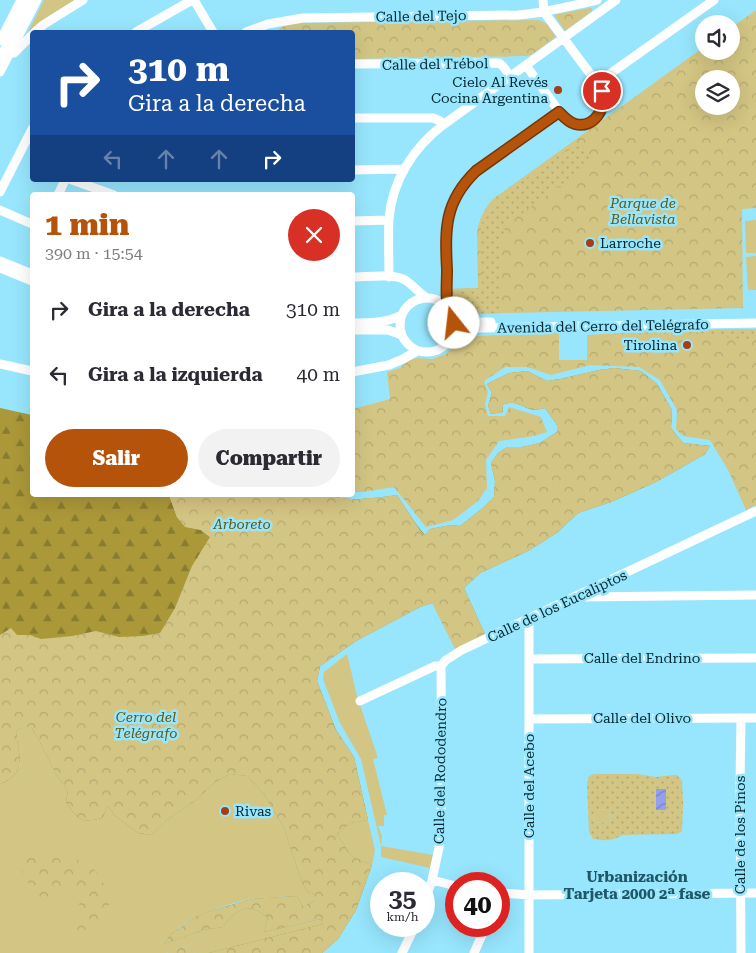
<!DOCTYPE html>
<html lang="es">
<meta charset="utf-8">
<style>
:root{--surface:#fff;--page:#f2f2f3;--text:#2b2b33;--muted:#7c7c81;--accent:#b45309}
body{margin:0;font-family:"Roboto Serif",serif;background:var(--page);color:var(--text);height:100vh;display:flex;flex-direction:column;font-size:19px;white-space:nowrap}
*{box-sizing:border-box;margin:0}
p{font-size:16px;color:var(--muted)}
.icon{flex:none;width:28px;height:28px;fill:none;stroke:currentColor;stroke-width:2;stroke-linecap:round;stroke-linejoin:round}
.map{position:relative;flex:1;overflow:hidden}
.panel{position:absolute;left:30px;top:192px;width:325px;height:305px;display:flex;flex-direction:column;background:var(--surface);border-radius:5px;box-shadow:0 5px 20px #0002}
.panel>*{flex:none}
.hud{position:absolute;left:30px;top:30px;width:325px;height:152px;border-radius:5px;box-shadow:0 5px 20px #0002;background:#1a4fa0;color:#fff;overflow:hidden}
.fabs{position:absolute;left:695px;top:15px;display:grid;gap:10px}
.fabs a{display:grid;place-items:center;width:45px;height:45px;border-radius:50%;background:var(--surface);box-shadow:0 5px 20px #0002;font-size:25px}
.speed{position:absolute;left:370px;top:872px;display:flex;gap:10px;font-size:25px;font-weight:700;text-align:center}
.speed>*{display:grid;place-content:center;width:65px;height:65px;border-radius:50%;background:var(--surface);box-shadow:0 5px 20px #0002;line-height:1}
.speed small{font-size:12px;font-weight:400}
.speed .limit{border:8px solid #d22;background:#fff;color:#111}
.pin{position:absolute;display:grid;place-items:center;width:42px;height:42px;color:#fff;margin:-21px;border:2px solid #fff;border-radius:50%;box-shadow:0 1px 5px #0007}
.me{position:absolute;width:55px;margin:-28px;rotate:344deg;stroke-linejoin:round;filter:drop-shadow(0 0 4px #0008)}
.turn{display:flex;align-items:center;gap:18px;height:105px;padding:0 15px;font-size:22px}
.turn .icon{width:65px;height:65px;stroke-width:2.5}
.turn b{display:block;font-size:35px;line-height:42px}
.lanes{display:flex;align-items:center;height:48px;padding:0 15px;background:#0003;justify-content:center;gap:25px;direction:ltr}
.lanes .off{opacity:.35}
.round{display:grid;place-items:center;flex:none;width:52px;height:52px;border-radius:26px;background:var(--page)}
.headline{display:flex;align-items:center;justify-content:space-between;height:85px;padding:0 15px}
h1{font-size:30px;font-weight:800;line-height:38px;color:var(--accent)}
.button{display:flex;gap:10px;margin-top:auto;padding:10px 15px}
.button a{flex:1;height:58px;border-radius:30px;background:var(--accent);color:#fff;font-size:20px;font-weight:800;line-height:58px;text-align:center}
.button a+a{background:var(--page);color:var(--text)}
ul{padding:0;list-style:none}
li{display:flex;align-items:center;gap:15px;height:65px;padding:0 15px}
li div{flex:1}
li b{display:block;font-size:19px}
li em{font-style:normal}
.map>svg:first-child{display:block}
</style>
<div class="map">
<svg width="756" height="953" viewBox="0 0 756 953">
<defs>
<pattern id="forest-firs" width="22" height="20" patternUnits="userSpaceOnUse" patternTransform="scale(1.25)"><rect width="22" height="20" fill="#aa9839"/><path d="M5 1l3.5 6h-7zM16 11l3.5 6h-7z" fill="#887c30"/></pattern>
<pattern id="park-crowns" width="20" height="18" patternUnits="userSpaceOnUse" patternTransform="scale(1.25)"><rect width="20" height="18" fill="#d3c583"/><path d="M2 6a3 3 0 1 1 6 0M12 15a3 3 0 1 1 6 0" fill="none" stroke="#b4a971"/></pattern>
<pattern id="garden-dots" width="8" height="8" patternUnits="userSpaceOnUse" patternTransform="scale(1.25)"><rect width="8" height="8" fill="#d3c583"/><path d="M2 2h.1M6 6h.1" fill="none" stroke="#b4a971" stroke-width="1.8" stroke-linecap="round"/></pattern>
<pattern id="water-waves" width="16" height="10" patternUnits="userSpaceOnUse" patternTransform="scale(1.25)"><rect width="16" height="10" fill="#969fee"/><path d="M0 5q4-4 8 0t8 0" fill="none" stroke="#7882c1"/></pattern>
</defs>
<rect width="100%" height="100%" fill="#97e6fd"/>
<!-- grass -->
<path fill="#d3c583" d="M44,0H75L52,14L28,32Z
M756,220V253H746L745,221Z
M756,256V290H748L746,257Z
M347,654L357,696L378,758L373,759L387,815H384V826H378L382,836L381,846L433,855L430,868L381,857V846L361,759L340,723L323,679L324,672Z
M22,727H31L39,740L57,776L68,790L108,805L151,835L167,820L196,800L215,782L230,774L247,776L264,794L284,828L302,883L314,894V901L302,907L297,896C282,897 266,897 251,899C225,904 178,919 164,944L203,930L223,927C229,917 240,906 253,909C258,910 263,915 268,917L264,932L322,919L323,925L209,953H194L199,946V941L166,953H0V784L2,783L20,767L16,732Z
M594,809L611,810L610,823L593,822Z
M368,820L375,850L372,865L351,856L337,834L350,823Z"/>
<!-- forest -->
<path fill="url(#forest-firs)" d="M614,368L641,371L657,384L672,410L671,428L683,443L710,446L705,454L656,482L611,502L578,513L558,532L528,551L480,573L464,588L485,634L432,603L420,607L356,641L320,666L317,681L336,730L354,757L368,820L350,823L337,834L351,856L372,865L356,910L338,939L322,953H209L323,924L321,919L264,932L268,917C263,915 258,910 253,909C240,906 229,917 223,927L203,930L164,944L171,934L196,917L210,911L252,899L297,896L303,907L314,901V894L308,892L302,883L284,828L264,794L247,776L230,774L215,782L196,800L167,820L151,835L138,833L114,815L108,806L102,818C80,824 78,819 66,802L68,790L57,776L39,740L31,727H22L16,732C19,756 27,774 0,784V408L32,415V495H169L177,517L185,526L201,530L210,537L333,495C344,503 383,497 397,495C406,508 414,523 425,535L430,529L451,525L460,526L484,507L494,497L495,481L491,463L498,453L507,447H522L540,443L557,432V425L545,408C529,413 527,406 514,403C510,402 506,404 502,405L503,412L491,414L488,406L492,393L487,384L509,373L527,371L547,381L560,379L599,370Z"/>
<!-- park -->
<path fill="url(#park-crowns)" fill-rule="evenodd" d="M589,8H592V11L565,31L554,15Z
M756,10V208L742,209L743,308L503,313L477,314V317C454,315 453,310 452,289L478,288L477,233C479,219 484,209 493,199L704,47V51H731V28ZM704,79H731V106H704Z
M539,20L547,24L556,37L531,55L527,56L353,59L352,32H276C283,24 292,24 303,23Z
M756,329V505L746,510L728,470L710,440L683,436L676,429L677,410L660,380L639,367L590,365L551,375L527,367H505L484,381L488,392L485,404L488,416H505L509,407L541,417L547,432L534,436L499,441L486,460L487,488L478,501L453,520L426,527L394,487L363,492H353V409L390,399L387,372L400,368L409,360L418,358L432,359L446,354L463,337L559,332V360H587V335L654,331Z
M614,368L641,371L657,384L672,410L671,428L683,443L710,446L705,454L656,482L611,502L578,513L558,532L528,551L480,573L464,588L485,634L455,649L432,603L420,607L356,641L320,666L317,681L336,730L354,757L368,820L350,823L337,834L351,856L372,865L356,910L338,939L322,953H209L323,924L321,919L264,932L268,917C263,915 258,910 253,909C240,906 229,917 223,927L203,930L164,944L171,934L196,917L210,911L252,899L297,896L303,907L314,901V894L308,892L302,883L284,828L264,794L247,776L230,774L215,782L196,800L167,820L151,835L138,833L114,815L108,806L102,818C80,824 78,819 66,802L68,790L57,776L39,740L31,727H22L16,732C19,756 27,774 0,784V635L11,628L17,635H30L41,639L72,636L96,631L119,637L143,636L160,633L175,608L192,566L210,537L201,530L185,527L177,517L169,495H333C344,503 383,497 397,495C406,508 414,523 424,535L430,529L451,525L460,526L484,507L494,497L495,481L491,463L498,453L507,447H522L540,443L557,432V425L545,408C529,413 527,406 514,403C510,402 506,404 502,405L503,412L491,414L488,406L492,393L487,384L509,373L527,371L547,381L560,379L599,370Z
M27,853C43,853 75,856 88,865C102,875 106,885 108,901C109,905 110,909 109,913C107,917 102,921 99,924C93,930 85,932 77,930C78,922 81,904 78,897C75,891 69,891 64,890L44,900L34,894L18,864L20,857Z
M199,941V946L194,953H166Z"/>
<!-- garden -->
<path fill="url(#garden-dots)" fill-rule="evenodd" d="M580,145L592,162L512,221L505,228L499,252L501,313L477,314V317C455,315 451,310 452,289L482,288L480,232L483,220L489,209L507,192L561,154Z
M756,329V340C732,340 709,332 685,332V330Z
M594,774H637L656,777L673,775H677L680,778L682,781L683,803L682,831L677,834L622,835C614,841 603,841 593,839L589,832L587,783L589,776ZM594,809L611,810L610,823L593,822Z"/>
<!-- water -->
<path fill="url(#water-waves)" d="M656,789H666V810H656Z"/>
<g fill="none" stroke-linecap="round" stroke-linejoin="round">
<!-- minor -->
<path stroke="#fff" stroke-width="9" d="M194,0L213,32
M35,32L43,25L83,0
M136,32L192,0
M246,32L268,24L303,18L518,15C545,13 570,6 597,0
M0,41L21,0
M14,53L32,35
M0,58L30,0
M352,64L499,63C505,67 507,71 509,77
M526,65C534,77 543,89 551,100C556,107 560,114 566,119C583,133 605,119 604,98C603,93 600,88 597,83L544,12L543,0
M0,72L37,0
M597,83L714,0
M352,118H433L440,121L443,125
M352,170L404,169
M72,180L114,195
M0,192L32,129
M58,195L65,180
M0,210L32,224
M352,221L389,220
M0,261L32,274
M0,268L32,281
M352,277C367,277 393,273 405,280C413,285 419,293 427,298
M389,277C389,257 388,238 389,219C392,181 413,148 443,125L616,0
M400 325a27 27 0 1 1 54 0a27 27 0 1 1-54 0Z
M449,310L447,302C447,261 438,216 465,182C468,178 473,175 476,171L559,112
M452,316C464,323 477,322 491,322
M352,323C370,323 386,323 402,315
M352,330H388L402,335
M451,337L461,331L480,328L756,323
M0,364L32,371
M352,372L389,365L403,359L417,351
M581,597L756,595
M526,620L529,625V953
M529,659L756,658
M360,701L435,666H441L446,660L462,650L756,511
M741,718L740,786L741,953
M529,719L756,718
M432,880L456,886
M499,893L530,895L756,893
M424,904L432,880L439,848L442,795L441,666
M402,953L415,926
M474,953L486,926"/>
</g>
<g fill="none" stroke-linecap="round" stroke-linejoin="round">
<defs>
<path id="route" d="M454,323C452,316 448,309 447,301C446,291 447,280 447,270C445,229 444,202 476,171L559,112C563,116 568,122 575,124C594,129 607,108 602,91"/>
</defs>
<!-- route casing -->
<use href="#route" stroke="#753606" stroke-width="12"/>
<!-- route -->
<use href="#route" stroke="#b45309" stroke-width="9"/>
</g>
<!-- markers -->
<g fill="#a43d1a" stroke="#97e6fd" stroke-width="2">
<circle cx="558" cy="90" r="5"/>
<circle cx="590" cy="243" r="5"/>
<circle cx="687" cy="345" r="5"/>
<circle cx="225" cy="811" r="5"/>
</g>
<g text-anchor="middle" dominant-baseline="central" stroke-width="5" stroke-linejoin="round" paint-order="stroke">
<!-- street labels -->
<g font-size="14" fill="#042730" stroke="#97e6fd">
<text transform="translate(421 16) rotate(-1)">Calle del Tejo</text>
<text transform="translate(435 64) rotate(-1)">Calle del Trébol</text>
<text transform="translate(603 326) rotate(-1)">Avenida del Cerro del Telégrafo</text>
<text transform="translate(557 606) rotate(-25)">Calle de los Eucaliptos</text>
<text x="642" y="658">Calle del Endrino</text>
<text x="642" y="718">Calle del Olivo</text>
<text transform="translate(440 771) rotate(-89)">Calle del Rododendro</text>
<text transform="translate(529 786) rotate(-90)">Calle del Acebo</text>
<text transform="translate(740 835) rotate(-90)">Calle de los Pinos</text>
</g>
<!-- poi labels -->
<g font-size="14" fill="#042730" stroke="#97e6fd" text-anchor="end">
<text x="548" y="82">Cielo Al Revés<tspan x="548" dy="16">Cocina Argentina</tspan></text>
<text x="600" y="243" text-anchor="start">Larroche</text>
<text x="677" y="345">Tirolina</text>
<text x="235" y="811" text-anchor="start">Rivas</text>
</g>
<!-- park labels -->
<g font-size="14" font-style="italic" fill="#64570f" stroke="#97e6fd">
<text x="643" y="203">Parque de<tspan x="643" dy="16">Bellavista</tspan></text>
<text x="242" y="524">Arboreto</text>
<text x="146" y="717">Cerro del<tspan x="146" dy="16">Telégrafo</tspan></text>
</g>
<!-- neighbourhood labels -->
<g font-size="15" font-weight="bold" fill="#1f5766" stroke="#97e6fd">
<text x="637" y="877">Urbanización<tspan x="637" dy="17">Tarjeta 2000 2ª fase</tspan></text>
</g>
</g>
</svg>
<div class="fabs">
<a><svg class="icon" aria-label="sound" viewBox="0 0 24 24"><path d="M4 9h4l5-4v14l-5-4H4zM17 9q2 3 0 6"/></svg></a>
<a><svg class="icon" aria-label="layers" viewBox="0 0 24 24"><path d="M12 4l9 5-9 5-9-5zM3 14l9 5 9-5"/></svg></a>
</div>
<div class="speed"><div>35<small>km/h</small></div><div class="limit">40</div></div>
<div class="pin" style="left:602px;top:91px;background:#d93025"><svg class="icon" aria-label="arrive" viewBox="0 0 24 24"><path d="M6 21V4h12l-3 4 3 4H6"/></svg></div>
<svg class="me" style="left:454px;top:323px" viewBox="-20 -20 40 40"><circle r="19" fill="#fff"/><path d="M0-13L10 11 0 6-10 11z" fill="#b45309"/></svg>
<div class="hud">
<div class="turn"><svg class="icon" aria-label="right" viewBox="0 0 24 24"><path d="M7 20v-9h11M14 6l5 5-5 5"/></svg><div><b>310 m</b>Gira a la derecha</div></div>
<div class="lanes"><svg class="icon off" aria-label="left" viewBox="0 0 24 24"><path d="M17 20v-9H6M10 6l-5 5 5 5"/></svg><svg class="icon off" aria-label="ahead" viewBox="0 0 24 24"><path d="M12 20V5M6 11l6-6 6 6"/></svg><svg class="icon off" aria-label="ahead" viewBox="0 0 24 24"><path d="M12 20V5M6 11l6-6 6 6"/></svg><svg class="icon" aria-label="right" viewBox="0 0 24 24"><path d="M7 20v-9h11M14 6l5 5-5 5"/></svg></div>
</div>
<section class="panel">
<div class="headline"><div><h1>1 min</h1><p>390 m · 15:54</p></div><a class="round" style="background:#d93025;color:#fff"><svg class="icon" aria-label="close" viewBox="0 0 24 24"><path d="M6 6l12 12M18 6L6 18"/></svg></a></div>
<ul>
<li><svg class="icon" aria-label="right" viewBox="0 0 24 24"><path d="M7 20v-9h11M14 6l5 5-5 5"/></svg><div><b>Gira a la derecha</b></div><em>310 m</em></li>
<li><svg class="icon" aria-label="left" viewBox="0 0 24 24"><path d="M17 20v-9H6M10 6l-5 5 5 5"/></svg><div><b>Gira a la izquierda</b></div><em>40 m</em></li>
</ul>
<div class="button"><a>Salir</a><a>Compartir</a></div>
</section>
</div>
